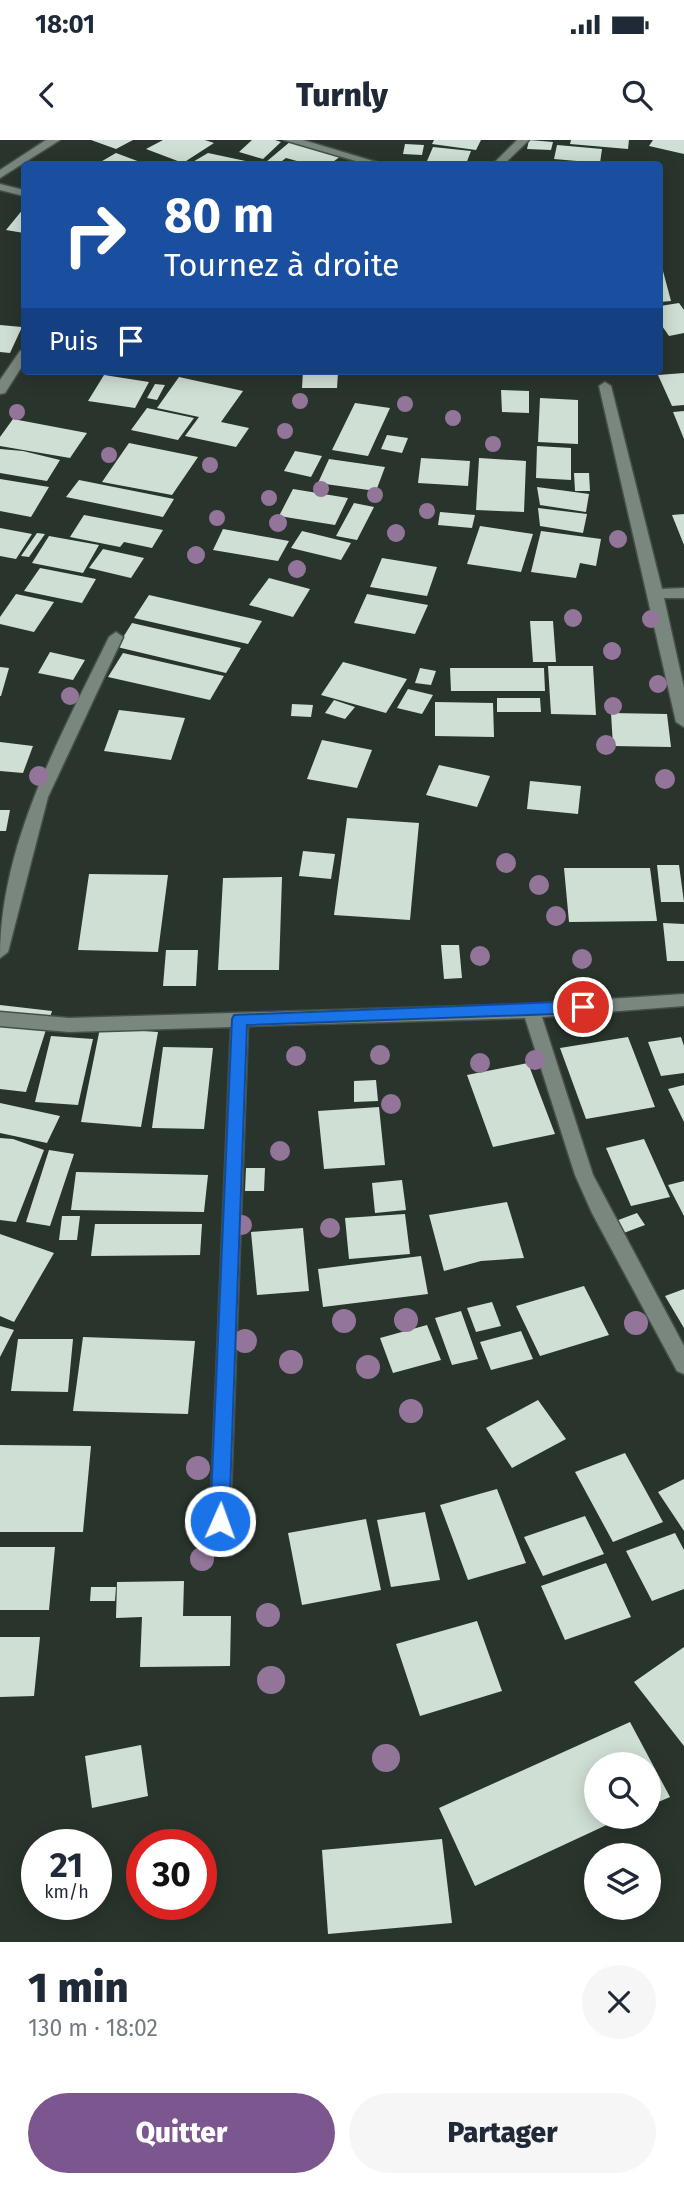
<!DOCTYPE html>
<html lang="fr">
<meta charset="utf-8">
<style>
:root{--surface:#fff;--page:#f6f6f7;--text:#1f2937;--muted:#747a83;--accent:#7c568e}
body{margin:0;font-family:"Fira Sans",sans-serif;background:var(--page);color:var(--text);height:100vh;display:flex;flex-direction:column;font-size:26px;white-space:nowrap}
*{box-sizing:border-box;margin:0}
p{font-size:23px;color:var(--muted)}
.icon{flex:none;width:38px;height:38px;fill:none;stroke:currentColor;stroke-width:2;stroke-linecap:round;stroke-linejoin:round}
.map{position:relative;height:1802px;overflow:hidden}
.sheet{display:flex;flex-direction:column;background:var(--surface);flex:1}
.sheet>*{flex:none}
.hud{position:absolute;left:21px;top:21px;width:642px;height:214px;border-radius:7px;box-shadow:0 4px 18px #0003;background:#1a4fa0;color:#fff;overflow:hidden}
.fabs{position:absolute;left:584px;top:1612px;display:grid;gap:14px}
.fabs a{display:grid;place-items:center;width:77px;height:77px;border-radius:50%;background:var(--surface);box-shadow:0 4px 18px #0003;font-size:35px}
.speed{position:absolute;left:21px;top:1689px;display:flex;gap:14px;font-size:35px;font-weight:700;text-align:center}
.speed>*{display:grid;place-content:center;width:91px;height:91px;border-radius:50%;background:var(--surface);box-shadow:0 4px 18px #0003;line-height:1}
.speed small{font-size:18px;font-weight:400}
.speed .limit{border:10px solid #d22;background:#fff;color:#111}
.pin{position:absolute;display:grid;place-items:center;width:60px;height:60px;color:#fff;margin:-30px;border:4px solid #fff;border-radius:50%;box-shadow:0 2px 7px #0007}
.me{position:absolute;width:77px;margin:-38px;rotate:2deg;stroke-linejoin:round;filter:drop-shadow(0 0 5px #0008)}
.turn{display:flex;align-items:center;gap:24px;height:147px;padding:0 28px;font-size:32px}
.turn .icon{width:91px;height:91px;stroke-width:2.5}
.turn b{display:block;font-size:49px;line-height:60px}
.then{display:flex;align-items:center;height:66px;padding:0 28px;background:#0003;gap:14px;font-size:26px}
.round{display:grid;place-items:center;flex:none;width:74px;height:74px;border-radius:37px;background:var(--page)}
.headline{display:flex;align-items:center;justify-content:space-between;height:119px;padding:0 28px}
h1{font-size:42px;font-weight:800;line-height:52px}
.cta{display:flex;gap:14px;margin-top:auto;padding:14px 28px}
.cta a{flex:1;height:80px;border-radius:42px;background:var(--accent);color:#fff;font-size:28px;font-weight:800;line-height:80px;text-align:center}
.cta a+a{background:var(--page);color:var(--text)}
.status{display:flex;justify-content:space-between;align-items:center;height:49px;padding:0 35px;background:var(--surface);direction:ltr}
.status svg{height:19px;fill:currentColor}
header{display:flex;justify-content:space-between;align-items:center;height:91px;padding:0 28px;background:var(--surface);font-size:32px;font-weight:800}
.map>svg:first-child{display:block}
</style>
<div class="status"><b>18:01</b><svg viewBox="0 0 49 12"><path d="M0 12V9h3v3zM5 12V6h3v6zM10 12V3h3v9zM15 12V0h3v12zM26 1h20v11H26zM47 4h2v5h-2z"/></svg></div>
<header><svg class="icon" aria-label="back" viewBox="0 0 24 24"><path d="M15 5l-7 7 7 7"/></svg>Turnly<svg class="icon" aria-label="search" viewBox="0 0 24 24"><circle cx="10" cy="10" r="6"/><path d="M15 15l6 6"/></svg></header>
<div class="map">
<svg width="684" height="1802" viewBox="0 0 684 1802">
<rect width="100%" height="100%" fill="#29352c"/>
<!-- building -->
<path fill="#d0dfd4" d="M91,0H133L116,9Z
M163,0H205L214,3L183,23L146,9Z
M252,0H275L281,2L263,19L239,12Z
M434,0H481L476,10L432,4Z
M529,0L553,2L551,10L527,9Z
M571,0H629L628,9L570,4Z
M653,0H684V14L649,6Z
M291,1L341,16L330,24H308L286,18L278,24L266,22Z
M405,4L424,5L422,15L403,14Z
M557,5L602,9L600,23L554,19Z
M433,7L471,11L466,24L427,21Z
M116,13L140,22L136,24H97Z
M208,13L255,23V24L191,23Z
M24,68V93L6,90Z
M660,131H663L671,161L660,162Z
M679,163L684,170V193L669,196L660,183V166Z
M0,185L22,187L10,213L0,212Z
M303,231H350V234L338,233L337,248H302Z
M684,233V265L672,266L658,235Z
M104,235L149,242L135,268L88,261Z
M179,237L243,251L221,282L249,288L236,307L185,296L199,277L157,268Z
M155,244L165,245L157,260L147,258Z
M501,250L529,251V273L502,272Z
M540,258L578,260V304L538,302Z
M355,263L390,268L368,316L332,310Z
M147,268L194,278L178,300L131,290Z
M684,271V299L673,272Z
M13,279L87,293L70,318L0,306V297Z
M387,295L408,298L402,313L381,309Z
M129,303L198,317L172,355L102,342Z
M537,306L571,308V340L536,338Z
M0,309L23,311L60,320L47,341L0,333Z
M295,311L322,316L311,337L284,331Z
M421,318L470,321L468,346L418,343Z
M479,318L526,321L524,372L476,370Z
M329,319L385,327L376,351L318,343Z
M574,333H589L590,351H575Z
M0,339L49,347L31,377L0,371Z
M79,340L174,359L163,377L66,357Z
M537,347L589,354L586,372L540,365Z
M293,349L348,358L335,385L279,376Z
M354,363L374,367L357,400L336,396Z
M538,368L587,374L583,393L540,386Z
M440,372L475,375L472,388L438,385Z
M684,374V405L672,375Z
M84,375L163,390L152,408L124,402L120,407L70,397Z
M480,386L533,394L521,432L467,424Z
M0,388L32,394L16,419L0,416Z
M223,389L289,401L278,421L213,410Z
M302,391L351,403L341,420L291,408Z
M541,391L601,399L596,426L580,423L576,438L531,432Z
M37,393L45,394L29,417L21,416Z
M49,396L99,405L83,433L32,423Z
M103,409L144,418L131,438L89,428Z
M382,418L437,427L427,456L370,447Z
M40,428L96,439L82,463L24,451Z
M269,438L310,449L293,477L249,465Z
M16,454L54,462L34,492L0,484V477Z
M367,454L428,465L415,494L354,483Z
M149,455L262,481L248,504L134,478Z
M530,481H553L556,522H533Z
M132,483L241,508L226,533L117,507Z
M50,512L85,520L73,540L38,533Z
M123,513L224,536L210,560L108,537Z
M343,522L407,539L386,573L321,555Z
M548,526H593L596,575L551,574Z
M0,527L9,528L1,556H0Z
M420,528L436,531L431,545L415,543Z
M450,528H544L545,551H451Z
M408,549L433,555L422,574L397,568Z
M497,558H540L541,572H497Z
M334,560L355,567L345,579L325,573Z
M435,562L493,563L494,597L435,596Z
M292,564L313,565L311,577L291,576Z
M119,570L185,578L171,620L104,611Z
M611,573L667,574L671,607L613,606Z
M322,600L372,610L357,648L307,639Z
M0,602L33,606L23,633L0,631Z
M439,625L490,636L477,667L426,655Z
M530,641L581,646L578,674L527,669Z
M0,670H10L6,691H0Z
M347,678L419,683L410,780L334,775Z
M303,711L335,714L331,739L299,736Z
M657,725H679L684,762H661Z
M564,728H650L657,781L569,782Z
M89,734L168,735L158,812L78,810Z
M282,737L279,830H218L223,738Z
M663,783L684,784V821H667Z
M441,805H459L462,838L444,839Z
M166,810H198L196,846H163Z
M0,865L52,871L26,952L0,949Z
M100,888L158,892L141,987L81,982Z
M51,896L93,899L78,965L35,962Z
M628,897L655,967L586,979L560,908Z
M681,897L684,906V933L661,936L648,902Z
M163,907L213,908L204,989L152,988Z
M528,923L555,994L493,1007L467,935Z
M376,940L378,961L354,962V941Z
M684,945V982L668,949Z
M0,963L60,976L47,1003L0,993Z
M379,967L385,1025L324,1029L318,971Z
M0,998L13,999L44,1010L16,1082L0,1080Z
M644,999L670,1057L631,1066L606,1008Z
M49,1010L74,1014L50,1086L26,1082Z
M246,1028H265L264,1051H245Z
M76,1032L208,1035L204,1072L71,1070Z
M402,1040L406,1070L375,1073L372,1043Z
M684,1041V1076L668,1045Z
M507,1062L524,1118L481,1121L444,1131L429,1075Z
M637,1073L645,1085L621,1094L613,1082Z
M405,1074L410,1114L349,1119L345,1078Z
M62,1076H80L77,1100H59Z
M95,1084H202L200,1115L91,1116Z
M303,1088L309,1151L257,1155L251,1092Z
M0,1094L54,1113L14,1182L0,1176Z
M421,1116L428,1154L323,1167L318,1129Z
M584,1146L609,1195L540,1216L516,1166Z
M684,1149V1188L665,1156Z
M492,1162L501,1186L476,1192L467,1168Z
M461,1171L478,1219L452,1225L435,1178Z
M427,1185L441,1220L393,1233L380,1198Z
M0,1186L14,1190L0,1217Z
M521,1191L533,1219L491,1230L480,1202Z
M83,1197L195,1201L188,1274L73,1271Z
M18,1199H73L68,1252L11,1251Z
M538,1260L566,1299L512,1328L486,1288Z
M0,1305L91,1306L83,1392H0Z
M625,1313L663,1382L613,1402L575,1332Z
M684,1339V1391L658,1352Z
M497,1349L526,1423L468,1440L440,1365Z
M425,1372L440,1440L391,1447L377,1380Z
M585,1376L604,1414L543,1436L524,1397Z
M366,1379L381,1450L302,1465L288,1393Z
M675,1393L684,1410V1449L652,1461L626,1411Z
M0,1407H55L49,1470H0Z
M606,1423L631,1477L565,1500L541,1446Z
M184,1441L183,1476H231L230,1526L140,1527L142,1477L116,1478L117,1442Z
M91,1447H116L115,1461H90Z
M477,1481L502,1551L420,1576L396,1504Z
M0,1497H40L34,1556L0,1557Z
M684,1507V1606L634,1542Z
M630,1582L670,1657L649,1666V1624H597V1676H626L475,1746L439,1668Z
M141,1605L148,1656L92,1668L85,1616Z
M442,1699L452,1783L328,1794L322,1710Z"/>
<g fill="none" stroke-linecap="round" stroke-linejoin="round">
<defs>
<path id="minor" d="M46,0H60L0,38V30Z
M284,0H303L383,24H366Z
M517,0H529L504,24H493Z
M0,44L24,50V56L0,50Z
M24,210V223L5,253L0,254V240L20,211Z
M605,242L611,246L662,449L684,448V458H664L684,548V587L676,582L599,246Z
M116,492L123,497L48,657L8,812L0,818C0,703 60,598 109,497Z
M684,854V866L542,877L593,1035L684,1206V1234L677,1231L592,1073L575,1035L525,878L248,886L230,1381L227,1388L220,1391L213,1388L210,1381L231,887L69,892L0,886V872L69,878L532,864Z"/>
</defs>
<!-- minor casing -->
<use href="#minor" stroke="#465049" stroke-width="3"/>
<!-- minor -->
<use href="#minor" fill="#7a877e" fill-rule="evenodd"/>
</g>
<!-- trees -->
<g fill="#94759a">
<circle cx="300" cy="261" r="8"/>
<circle cx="405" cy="264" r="8"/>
<circle cx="17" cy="272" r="8"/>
<circle cx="453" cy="278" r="8"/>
<circle cx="285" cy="291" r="8"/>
<circle cx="493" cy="304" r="8"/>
<circle cx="109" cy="315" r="8"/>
<circle cx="210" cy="325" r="8"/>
<circle cx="321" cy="349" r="8"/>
<circle cx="375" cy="355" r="8"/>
<circle cx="269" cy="358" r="8"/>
<circle cx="427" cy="371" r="8"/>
<circle cx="217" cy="378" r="8"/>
<circle cx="278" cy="383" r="9"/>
<circle cx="396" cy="393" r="9"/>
<circle cx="618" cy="399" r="9"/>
<circle cx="196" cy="415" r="9"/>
<circle cx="297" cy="429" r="9"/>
<circle cx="573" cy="478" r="9"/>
<circle cx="651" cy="479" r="9"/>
<circle cx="612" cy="511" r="9"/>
<circle cx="658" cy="544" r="9"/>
<circle cx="70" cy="556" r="9"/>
<circle cx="613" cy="566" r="9"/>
<circle cx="606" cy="605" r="10"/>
<circle cx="39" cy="636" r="10"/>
<circle cx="665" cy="639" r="10"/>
<circle cx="506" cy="723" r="10"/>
<circle cx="539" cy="745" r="10"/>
<circle cx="556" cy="776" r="10"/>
<circle cx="480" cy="816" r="10"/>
<circle cx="582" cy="819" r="10"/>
<circle cx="380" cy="915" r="10"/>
<circle cx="296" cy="916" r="10"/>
<circle cx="535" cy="920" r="10"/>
<circle cx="480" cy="923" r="10"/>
<circle cx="391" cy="964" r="10"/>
<circle cx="280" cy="1011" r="10"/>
<circle cx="242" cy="1085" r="10"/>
<circle cx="330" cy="1088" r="10"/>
<circle cx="406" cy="1180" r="12"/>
<circle cx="344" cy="1181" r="12"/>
<circle cx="636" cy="1183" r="12"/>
<circle cx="245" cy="1201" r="12"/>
<circle cx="291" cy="1222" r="12"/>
<circle cx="368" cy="1227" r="12"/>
<circle cx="411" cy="1271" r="12"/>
<circle cx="198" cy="1328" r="12"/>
<circle cx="202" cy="1419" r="12"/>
<circle cx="268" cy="1475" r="12"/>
<circle cx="271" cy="1540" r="14"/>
<circle cx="386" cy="1618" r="14"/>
</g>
<!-- route -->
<path fill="#1a73e8" stroke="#114b97" stroke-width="2" d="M583,861L590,867L583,873L247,885L229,1381L227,1387L220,1390L213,1387L210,1381L232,879L234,875Z"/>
</svg>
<div class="fabs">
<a><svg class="icon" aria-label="search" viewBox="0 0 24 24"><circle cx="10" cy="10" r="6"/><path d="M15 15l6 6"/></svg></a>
<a><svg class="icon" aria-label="layers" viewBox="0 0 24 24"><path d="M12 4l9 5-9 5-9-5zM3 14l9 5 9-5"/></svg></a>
</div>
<div class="speed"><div>21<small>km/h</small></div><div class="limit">30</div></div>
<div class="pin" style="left:583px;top:867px;background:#d93025"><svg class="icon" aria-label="arrive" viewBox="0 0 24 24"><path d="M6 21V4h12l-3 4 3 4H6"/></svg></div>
<svg class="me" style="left:220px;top:1381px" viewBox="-20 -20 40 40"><circle r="17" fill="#1a73e8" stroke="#fff" stroke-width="3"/><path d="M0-11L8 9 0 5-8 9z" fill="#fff"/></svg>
<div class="hud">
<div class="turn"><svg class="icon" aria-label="right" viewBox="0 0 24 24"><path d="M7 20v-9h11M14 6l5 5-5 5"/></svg><div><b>80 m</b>Tournez à droite</div></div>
<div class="then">Puis<svg class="icon" aria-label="arrive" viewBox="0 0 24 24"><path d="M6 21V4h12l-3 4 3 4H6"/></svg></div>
</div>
</div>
<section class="sheet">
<div class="headline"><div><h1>1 min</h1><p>130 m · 18:02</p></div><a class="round"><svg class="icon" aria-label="close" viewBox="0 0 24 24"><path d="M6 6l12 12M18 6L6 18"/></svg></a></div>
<div class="cta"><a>Quitter</a><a>Partager</a></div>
</section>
